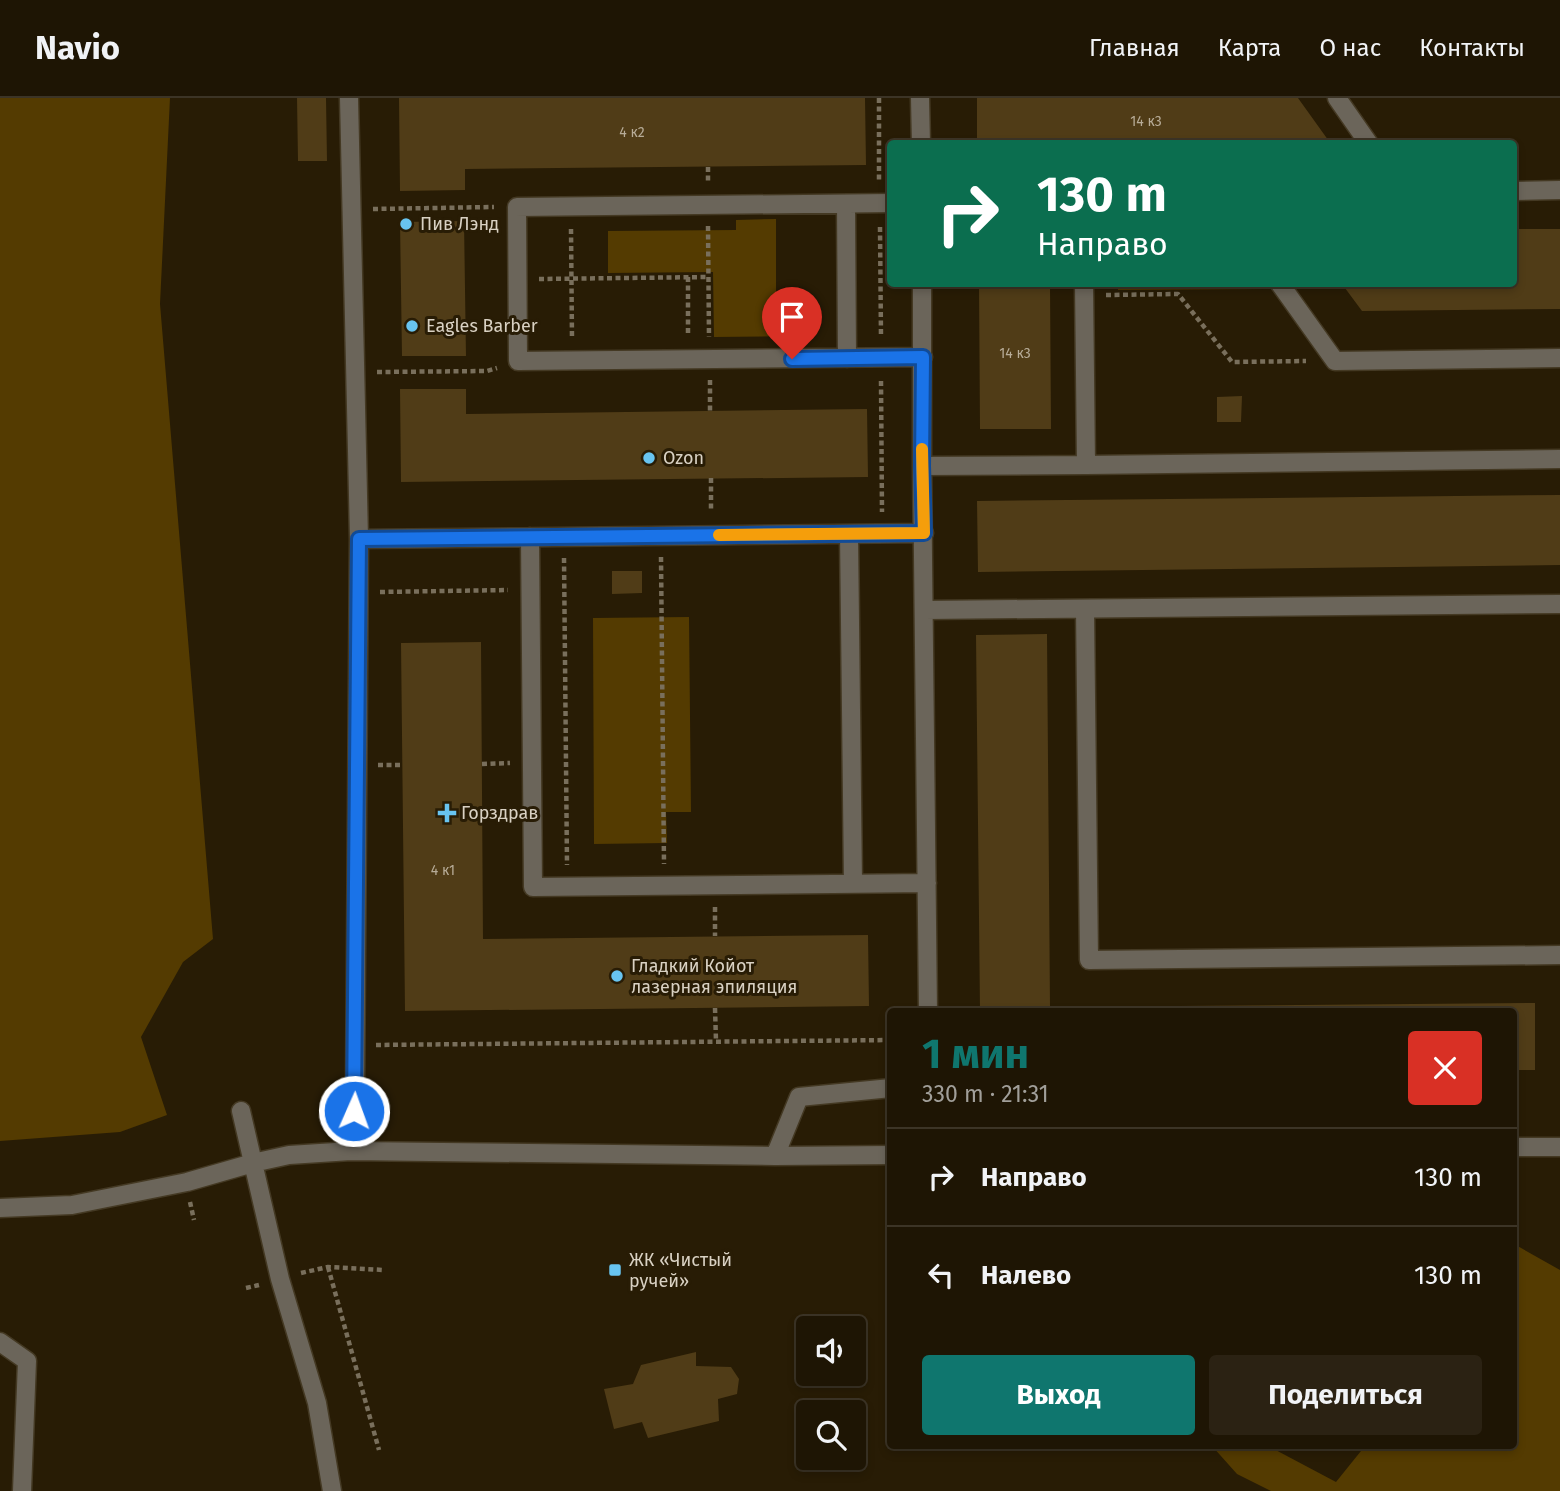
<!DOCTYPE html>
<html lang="ru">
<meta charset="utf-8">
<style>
:root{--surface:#1e1504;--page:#2b2213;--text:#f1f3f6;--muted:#a19f9a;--line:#3c3426;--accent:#0f766e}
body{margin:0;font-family:"Fira Sans",sans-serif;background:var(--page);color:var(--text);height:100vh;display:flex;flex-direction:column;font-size:26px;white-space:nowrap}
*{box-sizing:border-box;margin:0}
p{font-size:23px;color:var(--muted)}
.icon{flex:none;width:38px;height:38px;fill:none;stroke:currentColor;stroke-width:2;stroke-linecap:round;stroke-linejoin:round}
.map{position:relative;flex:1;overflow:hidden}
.side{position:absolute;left:887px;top:910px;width:630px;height:441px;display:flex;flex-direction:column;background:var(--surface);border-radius:7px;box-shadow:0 4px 10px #0003,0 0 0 2px var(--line)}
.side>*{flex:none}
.banner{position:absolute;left:887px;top:42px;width:630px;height:147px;border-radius:7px;box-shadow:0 4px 10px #0003,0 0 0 2px var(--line);background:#0b6e4f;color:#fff;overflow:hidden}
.controls{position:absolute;left:796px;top:1218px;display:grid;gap:14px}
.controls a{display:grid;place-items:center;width:70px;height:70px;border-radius:7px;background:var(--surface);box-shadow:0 4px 10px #0003,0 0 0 2px var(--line);font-size:35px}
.pin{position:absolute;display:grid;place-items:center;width:60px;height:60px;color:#fff;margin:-72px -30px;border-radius:50% 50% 50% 0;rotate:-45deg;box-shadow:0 0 7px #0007}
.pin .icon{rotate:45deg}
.me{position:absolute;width:77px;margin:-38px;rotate:2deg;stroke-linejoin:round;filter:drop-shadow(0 0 5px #0008)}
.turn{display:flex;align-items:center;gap:24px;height:147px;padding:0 35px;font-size:32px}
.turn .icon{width:91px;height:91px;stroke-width:2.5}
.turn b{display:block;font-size:49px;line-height:60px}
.round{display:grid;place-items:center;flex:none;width:74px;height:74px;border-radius:7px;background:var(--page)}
.overview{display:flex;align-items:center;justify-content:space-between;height:119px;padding:0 35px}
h1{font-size:42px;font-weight:700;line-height:52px;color:var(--accent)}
.button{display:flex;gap:14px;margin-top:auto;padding:14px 35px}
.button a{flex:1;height:80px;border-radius:7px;background:var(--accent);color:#fff;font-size:28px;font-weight:700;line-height:80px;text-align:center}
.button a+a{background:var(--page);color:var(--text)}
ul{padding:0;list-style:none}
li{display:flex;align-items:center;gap:21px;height:98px;padding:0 35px;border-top:2px solid var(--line)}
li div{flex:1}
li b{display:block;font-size:26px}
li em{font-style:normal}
header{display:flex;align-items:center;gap:42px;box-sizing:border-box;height:98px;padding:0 35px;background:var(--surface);border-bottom:2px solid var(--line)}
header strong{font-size:33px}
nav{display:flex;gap:38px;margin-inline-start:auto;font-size:24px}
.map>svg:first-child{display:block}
</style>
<header>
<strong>Navio</strong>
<nav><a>Главная</a><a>Карта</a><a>О нас</a><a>Контакты</a></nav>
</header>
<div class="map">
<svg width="1560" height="1393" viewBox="0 0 1560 1393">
<rect width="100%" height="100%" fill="#281c05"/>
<!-- green -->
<path fill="#543b01" d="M0,0H170L160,206L213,841L183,864L141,939L167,1017L120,1034L0,1043Z
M776,121V198L798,199V238L714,239L713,174L608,175V133L736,132V122Z
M1118,186H1260L1264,191L1118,192Z
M689,519L691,714H666L667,745L594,746L593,520Z
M1514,1146L1560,1172V1393H1271L1237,1376L1212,1348H1268L1336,1384L1365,1348H1514Z"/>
<!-- building -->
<path fill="#503c17" d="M297,0H326L327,63H298Z
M399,0H865L866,67L465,71V92L400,93Z
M977,0H1298L1331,46H977Z
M464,123L466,258H402L400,124Z
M1514,131H1560V211L1362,213L1342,186H1514Z
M979,186H1050L1051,331H980Z
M400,291H466V316L867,311L868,379L401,384Z
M1242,298L1241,324H1217V299Z
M1560,397V467L978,474L977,403Z
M612,473H642V495L612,496Z
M1047,536L1050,909L1535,905V972H1514V914H980L976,537Z
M481,544L483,841L868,837L869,908L405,913L401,545Z
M696,1254V1268L731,1269L739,1281L737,1296L718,1301L719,1323L648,1340L642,1324L614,1331L604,1291L633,1286L641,1267Z"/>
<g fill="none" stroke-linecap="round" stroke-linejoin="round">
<defs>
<path id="minor" d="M349,0L359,441L355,996L351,1053
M920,0L921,46
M1337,0L1369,46
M1514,93L1560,92
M891,105L517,109L518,263L923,259
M846,106L847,260
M922,186V368L928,914
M1280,186L1335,263L1560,260
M1086,367L1560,361
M922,368L1086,367L1084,186
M849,436L853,786
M530,439L533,789L927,785
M359,441L924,435
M1085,511L1089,862L1560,857
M925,512L1560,506
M241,1013L280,1181L317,1305L332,1393
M1514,1049H1560
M775,1058L799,999L891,990
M0,1110L72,1107L187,1084L253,1065L289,1057L351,1053L775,1058L891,1057
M0,1244L27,1263L22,1393"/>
</defs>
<!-- minor casing -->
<use href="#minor" stroke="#443923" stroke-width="21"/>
<!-- path -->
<path stroke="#796f5c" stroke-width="4.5" stroke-dasharray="5 3.5" stroke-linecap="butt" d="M879,0V85
M708,69V85
M373,111L494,109
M708,128L709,239
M880,129L881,239
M571,131L572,241
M688,179V238
M539,181L709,179
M1106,197L1178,196L1232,264L1306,263
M377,274L487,273L497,270
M710,282V313
M881,283L882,414
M711,380V414
M661,459L664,766
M564,460L567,767
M380,494L508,492
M482,666L510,665
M378,667H402
M715,809V838
M715,910L716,943
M376,947L891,942
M190,1104L194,1122
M328,1169L379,1352
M301,1175L328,1169L384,1172
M246,1190L259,1187"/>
<!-- minor -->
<use href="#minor" stroke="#6b655a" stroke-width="18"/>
</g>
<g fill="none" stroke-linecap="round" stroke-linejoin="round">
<defs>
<path id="route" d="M354,1013L359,441L924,435L922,368L923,259L792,261"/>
</defs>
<!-- route casing -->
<use href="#route" stroke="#114b97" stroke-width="18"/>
<!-- route -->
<use href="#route" stroke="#1a73e8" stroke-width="12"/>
<!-- slow -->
<path stroke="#f59e0b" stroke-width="12" d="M719,437L924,435L922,351"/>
</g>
<!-- markers -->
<g fill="#68c4f0" stroke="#281c05" stroke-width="2.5">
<circle cx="406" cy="126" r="7"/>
<circle cx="412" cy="228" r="7"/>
<circle cx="649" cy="360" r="7"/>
<path d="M443.5 704.5h7v7h7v7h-7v7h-7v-7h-7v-7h7z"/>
<circle cx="617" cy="878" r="7"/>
<rect x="608" y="1165" width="14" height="14" rx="3.5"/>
</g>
<g text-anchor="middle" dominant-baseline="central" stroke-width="6" stroke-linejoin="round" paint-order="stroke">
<!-- number labels -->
<g font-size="14" fill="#b7ac98">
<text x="1146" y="23">14 к3</text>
<text x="632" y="34">4 к2</text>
<text x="1015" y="255">14 к3</text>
<text x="443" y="772">4 к1</text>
</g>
<!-- poi labels -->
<g font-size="18" fill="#d9d1c3" stroke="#281c05" text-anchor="start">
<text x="420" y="126">Пив Лэнд</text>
<text x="426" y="228">Eagles Barber</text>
<text x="663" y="360">Ozon</text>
<text x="461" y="715">Горздрав</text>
<text x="631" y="868">Гладкий Койот<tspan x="631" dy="21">лазерная эпиляция</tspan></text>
<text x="629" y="1162">ЖК «Чистый<tspan x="629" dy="21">ручей»</tspan></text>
</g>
</g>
</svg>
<div class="controls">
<a><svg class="icon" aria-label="sound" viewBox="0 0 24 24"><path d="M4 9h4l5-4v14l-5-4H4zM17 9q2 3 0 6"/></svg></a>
<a><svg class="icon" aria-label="search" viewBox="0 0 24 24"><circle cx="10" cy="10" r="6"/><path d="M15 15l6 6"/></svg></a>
</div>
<div class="pin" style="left:792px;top:261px;background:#d93025"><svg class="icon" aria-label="arrive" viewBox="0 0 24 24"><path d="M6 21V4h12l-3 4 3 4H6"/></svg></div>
<svg class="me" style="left:354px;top:1013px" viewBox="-20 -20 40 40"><circle r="17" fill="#1a73e8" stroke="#fff" stroke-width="3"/><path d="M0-11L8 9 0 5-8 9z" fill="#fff"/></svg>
<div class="banner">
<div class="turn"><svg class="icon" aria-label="right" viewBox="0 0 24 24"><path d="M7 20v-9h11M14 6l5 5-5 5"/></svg><div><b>130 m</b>Направо</div></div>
</div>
<section class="side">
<div class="overview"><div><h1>1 мин</h1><p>330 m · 21:31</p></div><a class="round" style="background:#d93025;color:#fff"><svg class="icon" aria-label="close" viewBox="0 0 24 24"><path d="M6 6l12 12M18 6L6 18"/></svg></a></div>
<ul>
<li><svg class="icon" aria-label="right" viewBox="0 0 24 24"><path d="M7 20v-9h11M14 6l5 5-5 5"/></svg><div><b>Направо</b></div><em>130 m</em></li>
<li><svg class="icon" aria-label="left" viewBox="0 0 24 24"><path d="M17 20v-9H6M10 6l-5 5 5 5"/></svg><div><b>Налево</b></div><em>130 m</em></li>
</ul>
<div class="button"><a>Выход</a><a>Поделиться</a></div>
</section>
</div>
